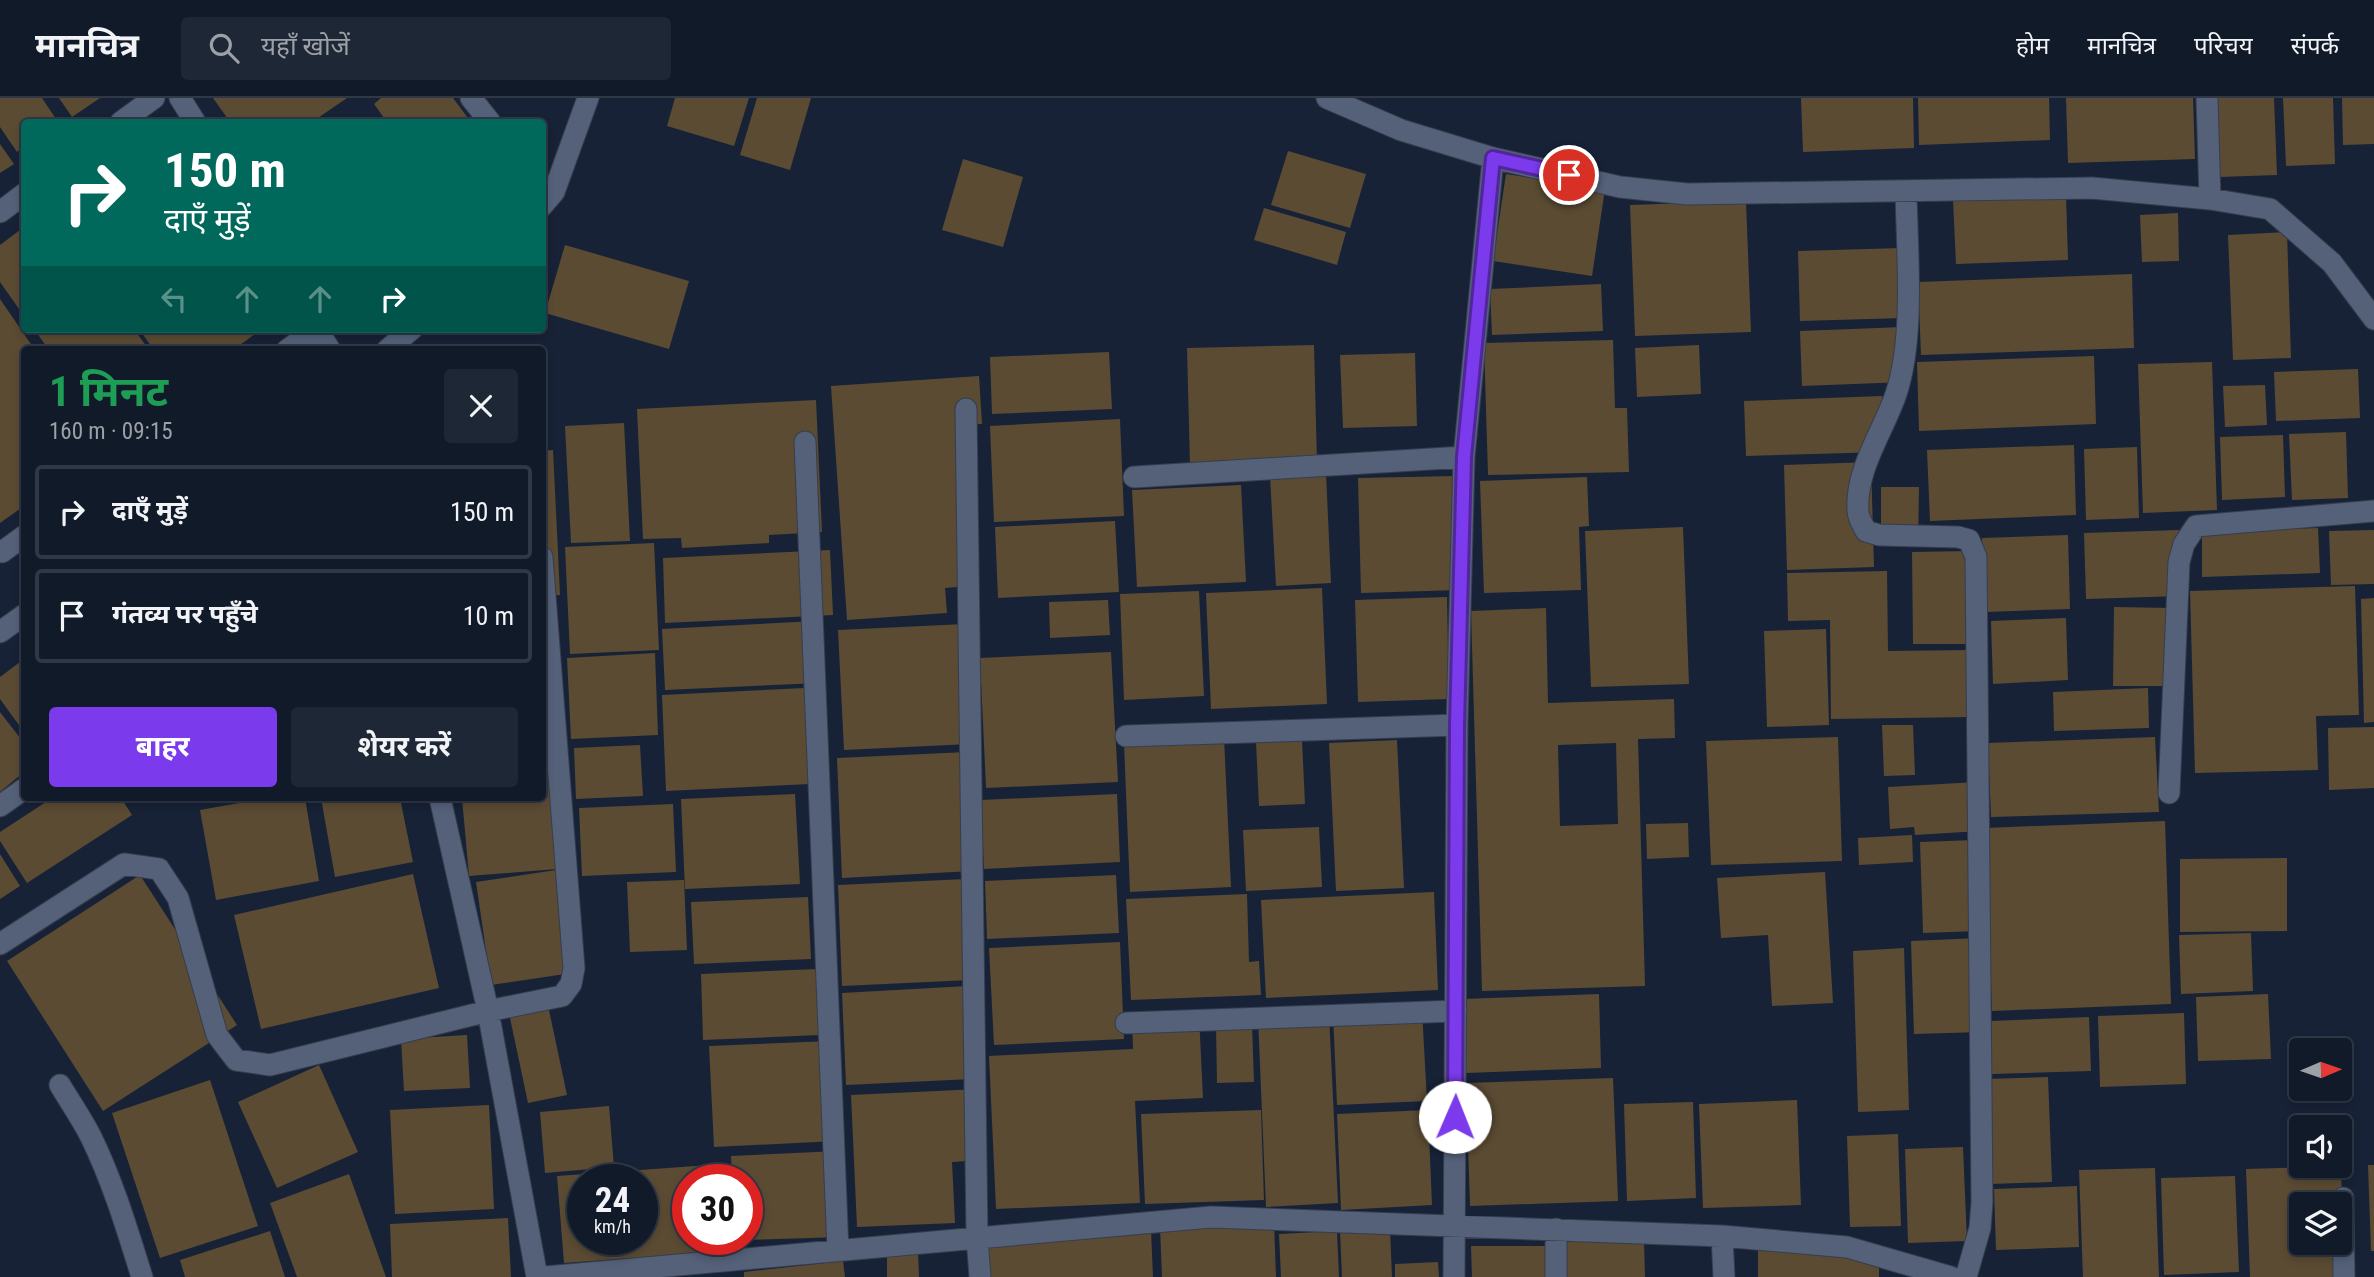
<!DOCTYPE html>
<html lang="hi">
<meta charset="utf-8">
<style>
:root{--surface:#111a29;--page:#1e2735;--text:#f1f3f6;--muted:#9ca1a8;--line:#303846;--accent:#7c3aed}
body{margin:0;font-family:"Roboto Condensed","Noto Sans Devanagari",sans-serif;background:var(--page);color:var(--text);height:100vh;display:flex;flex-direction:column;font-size:26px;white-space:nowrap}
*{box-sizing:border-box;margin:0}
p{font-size:23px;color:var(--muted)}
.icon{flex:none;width:38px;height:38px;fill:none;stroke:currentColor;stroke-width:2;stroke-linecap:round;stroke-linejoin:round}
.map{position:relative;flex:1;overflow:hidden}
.side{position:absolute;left:21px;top:248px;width:525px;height:455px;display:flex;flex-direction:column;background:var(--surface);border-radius:7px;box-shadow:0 4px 10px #0003,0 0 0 2px var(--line)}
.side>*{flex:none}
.hud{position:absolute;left:21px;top:21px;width:525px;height:214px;border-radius:7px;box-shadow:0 4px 10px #0003,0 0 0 2px var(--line);background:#00695c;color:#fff;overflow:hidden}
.needle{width:46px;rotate:88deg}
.buttons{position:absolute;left:2289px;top:940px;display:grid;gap:14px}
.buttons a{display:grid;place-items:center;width:63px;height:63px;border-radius:7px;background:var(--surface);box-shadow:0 4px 10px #0003,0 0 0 2px var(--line);font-size:35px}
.speed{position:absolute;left:567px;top:1066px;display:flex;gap:14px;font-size:35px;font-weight:700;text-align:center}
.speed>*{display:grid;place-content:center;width:91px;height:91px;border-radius:50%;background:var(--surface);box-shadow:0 4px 10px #0003,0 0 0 2px var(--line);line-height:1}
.speed small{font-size:18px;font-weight:400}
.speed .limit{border:10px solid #d22;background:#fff;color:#111}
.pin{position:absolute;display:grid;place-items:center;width:60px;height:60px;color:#fff;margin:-30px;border:4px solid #fff;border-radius:50%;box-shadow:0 2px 7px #0007}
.me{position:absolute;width:77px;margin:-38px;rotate:1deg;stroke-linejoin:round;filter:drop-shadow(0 0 5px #0008)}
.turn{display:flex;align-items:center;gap:24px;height:147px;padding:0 28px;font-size:32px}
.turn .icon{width:91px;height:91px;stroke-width:2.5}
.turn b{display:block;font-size:49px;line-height:60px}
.lanes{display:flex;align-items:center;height:66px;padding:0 28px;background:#0003;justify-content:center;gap:35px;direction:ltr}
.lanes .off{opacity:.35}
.round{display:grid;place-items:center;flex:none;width:74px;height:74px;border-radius:7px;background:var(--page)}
.summary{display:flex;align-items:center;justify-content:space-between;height:119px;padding:0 28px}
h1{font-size:42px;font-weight:700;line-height:52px;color:#1e9e55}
.action{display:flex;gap:14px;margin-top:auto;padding:14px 28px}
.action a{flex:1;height:80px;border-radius:7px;background:var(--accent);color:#fff;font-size:28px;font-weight:700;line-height:80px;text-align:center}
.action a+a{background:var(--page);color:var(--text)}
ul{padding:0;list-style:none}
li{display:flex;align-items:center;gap:21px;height:94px;margin:0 14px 10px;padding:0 14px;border:4px solid var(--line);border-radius:7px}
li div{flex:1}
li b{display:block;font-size:26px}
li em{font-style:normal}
header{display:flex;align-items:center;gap:42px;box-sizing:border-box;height:98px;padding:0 35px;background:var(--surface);border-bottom:2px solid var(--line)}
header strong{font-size:33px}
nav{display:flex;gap:38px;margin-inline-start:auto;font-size:24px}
.search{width:490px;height:63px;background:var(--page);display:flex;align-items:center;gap:18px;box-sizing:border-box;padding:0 24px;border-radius:7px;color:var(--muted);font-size:26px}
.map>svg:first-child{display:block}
</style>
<header>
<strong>मानचित्र</strong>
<div class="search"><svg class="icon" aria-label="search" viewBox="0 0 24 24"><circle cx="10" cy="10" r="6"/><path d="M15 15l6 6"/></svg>यहाँ खोजें</div>
<nav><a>होम</a><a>मानचित्र</a><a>परिचय</a><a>संपर्क</a></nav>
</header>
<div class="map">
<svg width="2374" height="1179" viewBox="0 0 2374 1179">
<rect width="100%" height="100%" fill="#172237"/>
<!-- building -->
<path fill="#5b4b33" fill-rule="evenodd" d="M0,0H42L58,24H24V48L17,54L0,29Z
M59,0H100L72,19Z
M213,0H347L312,24H230Z
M381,0H453L471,24H387L374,6Z
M675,0H749L734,48L667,28Z
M757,0H811L790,72L740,57Z
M1801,0H1913L1914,50L1803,54Z
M1918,0H2049L2050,42L1919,47Z
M2066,0H2193L2195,61L2068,65Z
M2217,0H2274L2277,77L2219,79Z
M2283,0H2333L2335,66L2286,68Z
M2342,0H2374V46L2343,47Z
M0,46L14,66L0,75Z
M1288,53L1366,76L1350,130L1271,107Z
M963,61L1023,79L1003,149L942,132Z
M1506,76L1605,91L1592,178L1493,163Z
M2066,98L2068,162L1956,166L1953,102Z
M1746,103L1751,234L1635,238L1630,107Z
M1264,110L1346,134L1337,167L1254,142Z
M2178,115L2179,163L2142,164L2140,117Z
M24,129V218L0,184V147Z
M2287,134L2291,260L2233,262L2228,137Z
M565,147L689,183L669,251L545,215Z
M1902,150L1904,220L1800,223L1798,153Z
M2132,176L2134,250L1921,257L1918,184Z
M1601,186L1603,233L1492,237L1490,191Z
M0,201L35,252H24V408L0,425Z
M1903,229L1905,284L1802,288L1800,233Z
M34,231H134L149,252H49Z
M139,231H262L233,252H154Z
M1613,242L1615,310H1627L1629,374L1488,377L1484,245Z
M1314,247L1317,365L1190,368L1187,250Z
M1699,247L1701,296L1637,299L1635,250Z
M1109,254L1112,311L992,316L990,259Z
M1415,255L1417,328L1343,330L1340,257Z
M2094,258L2096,326L1919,333L1917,264Z
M2212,264L2217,412L2143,415L2138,266Z
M2358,271L2360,320L2276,323L2274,274Z
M979,278L982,326H968L979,487L945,490L947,515L847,522L831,288Z
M2265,287L2267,327L2225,329L2223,288Z
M1882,298L1884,354L1746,358L1744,303Z
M816,302L822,434L769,437V445L682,450L681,440L643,441L637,311Z
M1120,321L1124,418L994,424L990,328Z
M624,325L630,443L571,445L565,328Z
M2346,334L2348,400L2292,402L2289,336Z
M2283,337L2285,399L2222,402L2220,339Z
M2074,347L2076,417L1930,423L1927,352Z
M2137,349L2139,420L2086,422L2084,351Z
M553,352L560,497L542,498V353Z
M1871,364L1874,469L1787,472L1784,367Z
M1326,375L1331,485L1276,488L1270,378Z
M1456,378L1460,492L1361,495L1358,380Z
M1587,379L1589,428L1579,429L1581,492L1484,495L1480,383Z
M1241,387L1246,484L1137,489L1132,392Z
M1881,389H1919L1918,448H1881Z
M1115,423L1119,494L998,500L995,429Z
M1683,429L1689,586L1591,589L1585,433Z
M2318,430L2320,475L2202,479V434Z
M2179,432L2181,498L2086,501L2084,435Z
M2374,432V486L2331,487L2329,433Z
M2068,437L2070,511L1985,514L1982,440Z
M654,445L659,552L570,556L565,449Z
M830,452L833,517L665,525L663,460Z
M1969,453L1970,546H1913L1912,454Z
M1887,473L1888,553L1971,552L1972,619L1831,621L1830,522L1788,523L1787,475Z
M2355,488L2359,617L2316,618L2318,672L2195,675L2190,493Z
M1322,490L1327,606L1211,611L1206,495Z
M1199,493L1204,598L1124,602L1120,496Z
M1447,499L1449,601L1358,604L1355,502Z
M2374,500V624L2364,625L2361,501Z
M1108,502L1110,537L1050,540L1049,504Z
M2114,509L2173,510V588H2113Z
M1546,510L1548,605L1674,601L1675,640L1638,641L1645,888L1482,893L1471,513ZM1616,645L1618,726L1560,728L1558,647Z
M2066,520L2068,582L1993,586L1991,523Z
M816,523L819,585L665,592L662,531Z
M965,526L970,646L844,652L838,532Z
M1826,531L1829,627L1767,629L1764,533Z
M1111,554L1118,684L986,690L980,560Z
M655,555L658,637L571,641L567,560Z
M24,561V634L0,601V579Z
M805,590L810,686L666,693L662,597Z
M2148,590L2149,630L2054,633L2053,594Z
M0,614L24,645V674L0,694Z
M1882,627H1913L1915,677L1884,678Z
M2374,629V690L2329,692L2328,630Z
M1838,639L1842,763L1711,767L1706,643Z
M2155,639L2159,714L1991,719L1988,645Z
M1224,640L1231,789L1130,794L1124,645Z
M1302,642L1305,706L1259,708L1256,644Z
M1397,642L1404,790L1336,793L1329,645Z
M640,647L643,698L576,701L574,650Z
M564,652L566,681L542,682V653Z
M967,654L972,773L842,780L837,660Z
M1977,684L1980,733L1915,737L1914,729L1890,731L1888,689Z
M562,685L569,770L469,778L462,700H542V686Z
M795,696L800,786L685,791L681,701Z
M1117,696L1120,764L984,771L981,702Z
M52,700H121L132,717L27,785L0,743V734Z
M267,700H305L319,783L216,802L200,712Z
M321,700H400L413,764L335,779Z
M673,706L676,774L582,778L579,710Z
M2165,723L2171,906L1992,913L1985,730Z
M1688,725L1689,759L1647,761L1646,726Z
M1319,729L1322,789L1246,793L1243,732Z
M1912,737L1913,764L1859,767L1858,740Z
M1975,742L1978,833L1923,835L1920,744Z
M0,756L20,788L0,801Z
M2287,760V833L2180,834V761Z
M556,772L572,875L491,887L476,784Z
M1825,774L1833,905L1772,908L1768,837L1721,840L1717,780Z
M413,776L439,890L261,931L234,817Z
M140,777L237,927L103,1013L7,863Z
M1116,777L1119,835L987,841L985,783Z
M966,781L970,882L842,888L838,787Z
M684,782L687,852L630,854L627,784Z
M1434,794L1438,892L1266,900L1261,802Z
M1247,796L1249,864L1259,863L1261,897L1131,902L1126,801Z
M808,799L811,861L694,866L691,804Z
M2251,835L2253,893L2181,896L2179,837Z
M1979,840L1982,934L1914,936L1911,843Z
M1120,844L1124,941L994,947L989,850Z
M1904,850L1909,1012L1858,1014L1853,853Z
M817,871L820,937L703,942L701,876Z
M968,888L972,981L846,987L842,895Z
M545,893L567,997L528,1005L506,901Z
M1599,896L1601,970L1466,975L1463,901Z
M2268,896L2271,961L2198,963L2196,899Z
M1422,912L1427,1003L1337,1007L1333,916Z
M2184,915L2186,986L2100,989L2098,918Z
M1329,916L1338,1105L1266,1109L1258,920Z
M1199,917L1203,1000L1135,1003L1140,1105L996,1111L989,958L1133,951L1132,920Z
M2089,919L2091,973L1992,976L1991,923Z
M1252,926L1254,984L1217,985L1216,927Z
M467,937L470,990L404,993L401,941Z
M831,943L836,1043L714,1049L709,948Z
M319,967L358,1054L277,1090L238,1004Z
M2048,979L2052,1084L1990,1086L1986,981Z
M1613,980L1618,1103L1470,1108L1466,985Z
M210,982L258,1128L160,1160L112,1015Z
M979,991L982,1062L952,1064L955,1125L857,1129L851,997Z
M1797,1002L1801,1107L1703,1110L1699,1006Z
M1693,1004L1696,1100L1627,1103L1624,1006Z
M489,1007L494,1111L395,1116L390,1012Z
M609,1008L614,1069L545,1075L540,1014Z
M1261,1012L1264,1102L1145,1106L1141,1016Z
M1428,1012L1432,1107L1341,1112L1337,1016Z
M1898,1036L1901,1128L1850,1129L1847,1038Z
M1963,1049L1967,1143L1908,1145L1905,1051Z
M837,1053L841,1139L747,1142V1082H732L731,1058Z
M723,1066L724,1082H688V1141H729L730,1153L564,1165L557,1078ZM583,1082H642V1141H583Z
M2368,1067H2374V1153H2371Z
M2341,1068L2344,1179H2250L2246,1071ZM2301,1106H2340V1144H2301Z
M2155,1070L2159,1179H2083L2079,1072Z
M349,1076L386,1179H297L270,1105Z
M2235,1078L2239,1174L2164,1177L2161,1080Z
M2077,1088L2079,1149L1996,1152L1994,1091Z
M508,1120L511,1179H392L390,1126Z
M1274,1124L1276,1179H1162L1160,1129Z
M1390,1131L1392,1179H1342L1340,1133Z
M1151,1132L1153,1179H981L980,1138Z
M270,1133L285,1179H185L180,1162Z
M1337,1133L1339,1179H1281L1279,1136Z
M1644,1143L1645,1179H1559V1144Z
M1471,1148H1549V1179H1472Z
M1758,1151H1879V1179H1758Z
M918,1152L919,1179H887V1153Z
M843,1163L845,1179H744V1174Z
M1438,1164L1439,1179H1395V1166Z"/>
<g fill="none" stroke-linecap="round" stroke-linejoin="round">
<defs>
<path id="street" d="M180,0L195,24
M471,0L490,24
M1327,0L1401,32L1493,60L1620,89L1687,96L2092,90L2210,101L2270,111L2332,165L2374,221
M2207,0L2210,101
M121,24L154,0
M1906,93C1907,154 1915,239 1896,296C1883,334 1855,372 1858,413C1858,420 1863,427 1866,433L1879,437L1958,439L1969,442L1976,459L1982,1104L1980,1130L1966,1179
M542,108L554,94L588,0
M0,114L24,96
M317,231L330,252
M287,252L316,231
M387,252L412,231
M966,311L977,1139L980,1179
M805,344L838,1152
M1134,379L1464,359
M2,454L24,438
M0,534L24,517
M1126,638L1457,627
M2169,695L2179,464L2184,446L2196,428L2374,413
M440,700L488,913L537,1179
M0,708L24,691
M0,846L124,766L159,771L178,800L217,937L236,962L270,967L488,913L562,898L571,886L574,870L542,459
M1126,925L1456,913
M60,987C70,1004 82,1021 91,1039C113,1084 127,1131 142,1179
M2343,1100L2344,1179
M1722,1138L1724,1179
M545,1179L1211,1119L1722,1138L1847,1149L1951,1179
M1454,1179L1457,627L1464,359L1493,60
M1556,1179V1131"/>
</defs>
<!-- street casing -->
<use href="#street" stroke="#363d4f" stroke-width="23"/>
<!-- street -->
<use href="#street" stroke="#546179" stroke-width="21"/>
</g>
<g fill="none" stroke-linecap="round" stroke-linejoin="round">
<defs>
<path id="route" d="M1455,1019L1457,627L1464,359L1493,60L1569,77"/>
</defs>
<!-- route casing -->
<use href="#route" stroke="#51269a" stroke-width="18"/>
<!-- route -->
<use href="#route" stroke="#7c3aed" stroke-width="12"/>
</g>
</svg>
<div class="buttons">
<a><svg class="needle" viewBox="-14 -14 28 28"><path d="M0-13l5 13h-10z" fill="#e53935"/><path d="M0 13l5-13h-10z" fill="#9ca1a8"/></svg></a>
<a><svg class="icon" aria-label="sound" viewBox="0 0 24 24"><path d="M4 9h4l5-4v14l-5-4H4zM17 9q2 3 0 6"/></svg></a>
<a><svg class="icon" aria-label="layers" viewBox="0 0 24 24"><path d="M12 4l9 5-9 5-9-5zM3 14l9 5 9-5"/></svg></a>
</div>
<div class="speed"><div>24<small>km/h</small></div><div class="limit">30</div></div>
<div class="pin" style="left:1569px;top:77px;background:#d93025"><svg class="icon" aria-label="arrive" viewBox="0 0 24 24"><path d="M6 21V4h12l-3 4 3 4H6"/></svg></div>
<svg class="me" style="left:1455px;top:1019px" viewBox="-20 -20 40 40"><circle r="19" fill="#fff"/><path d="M0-13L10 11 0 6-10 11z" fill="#7c3aed"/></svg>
<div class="hud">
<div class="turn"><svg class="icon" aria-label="right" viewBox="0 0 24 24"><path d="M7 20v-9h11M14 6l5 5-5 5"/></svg><div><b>150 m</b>दाएँ मुड़ें</div></div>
<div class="lanes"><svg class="icon off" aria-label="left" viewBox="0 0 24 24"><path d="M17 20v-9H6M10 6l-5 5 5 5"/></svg><svg class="icon off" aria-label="ahead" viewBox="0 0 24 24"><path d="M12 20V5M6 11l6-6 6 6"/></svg><svg class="icon off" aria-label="ahead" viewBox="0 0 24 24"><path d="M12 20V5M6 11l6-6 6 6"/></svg><svg class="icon" aria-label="right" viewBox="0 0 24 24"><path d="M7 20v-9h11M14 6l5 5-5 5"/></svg></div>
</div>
<section class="side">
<div class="summary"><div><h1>1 मिनट</h1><p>160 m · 09:15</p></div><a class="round"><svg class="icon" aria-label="close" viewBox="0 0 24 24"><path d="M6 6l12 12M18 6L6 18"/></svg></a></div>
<ul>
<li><svg class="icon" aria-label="right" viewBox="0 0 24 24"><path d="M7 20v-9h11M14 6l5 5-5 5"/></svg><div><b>दाएँ मुड़ें</b></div><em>150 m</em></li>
<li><svg class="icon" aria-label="arrive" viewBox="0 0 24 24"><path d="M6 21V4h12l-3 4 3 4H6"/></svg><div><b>गंतव्य पर पहुँचे</b></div><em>10 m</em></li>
</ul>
<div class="action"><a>बाहर</a><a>शेयर करें</a></div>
</section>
</div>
